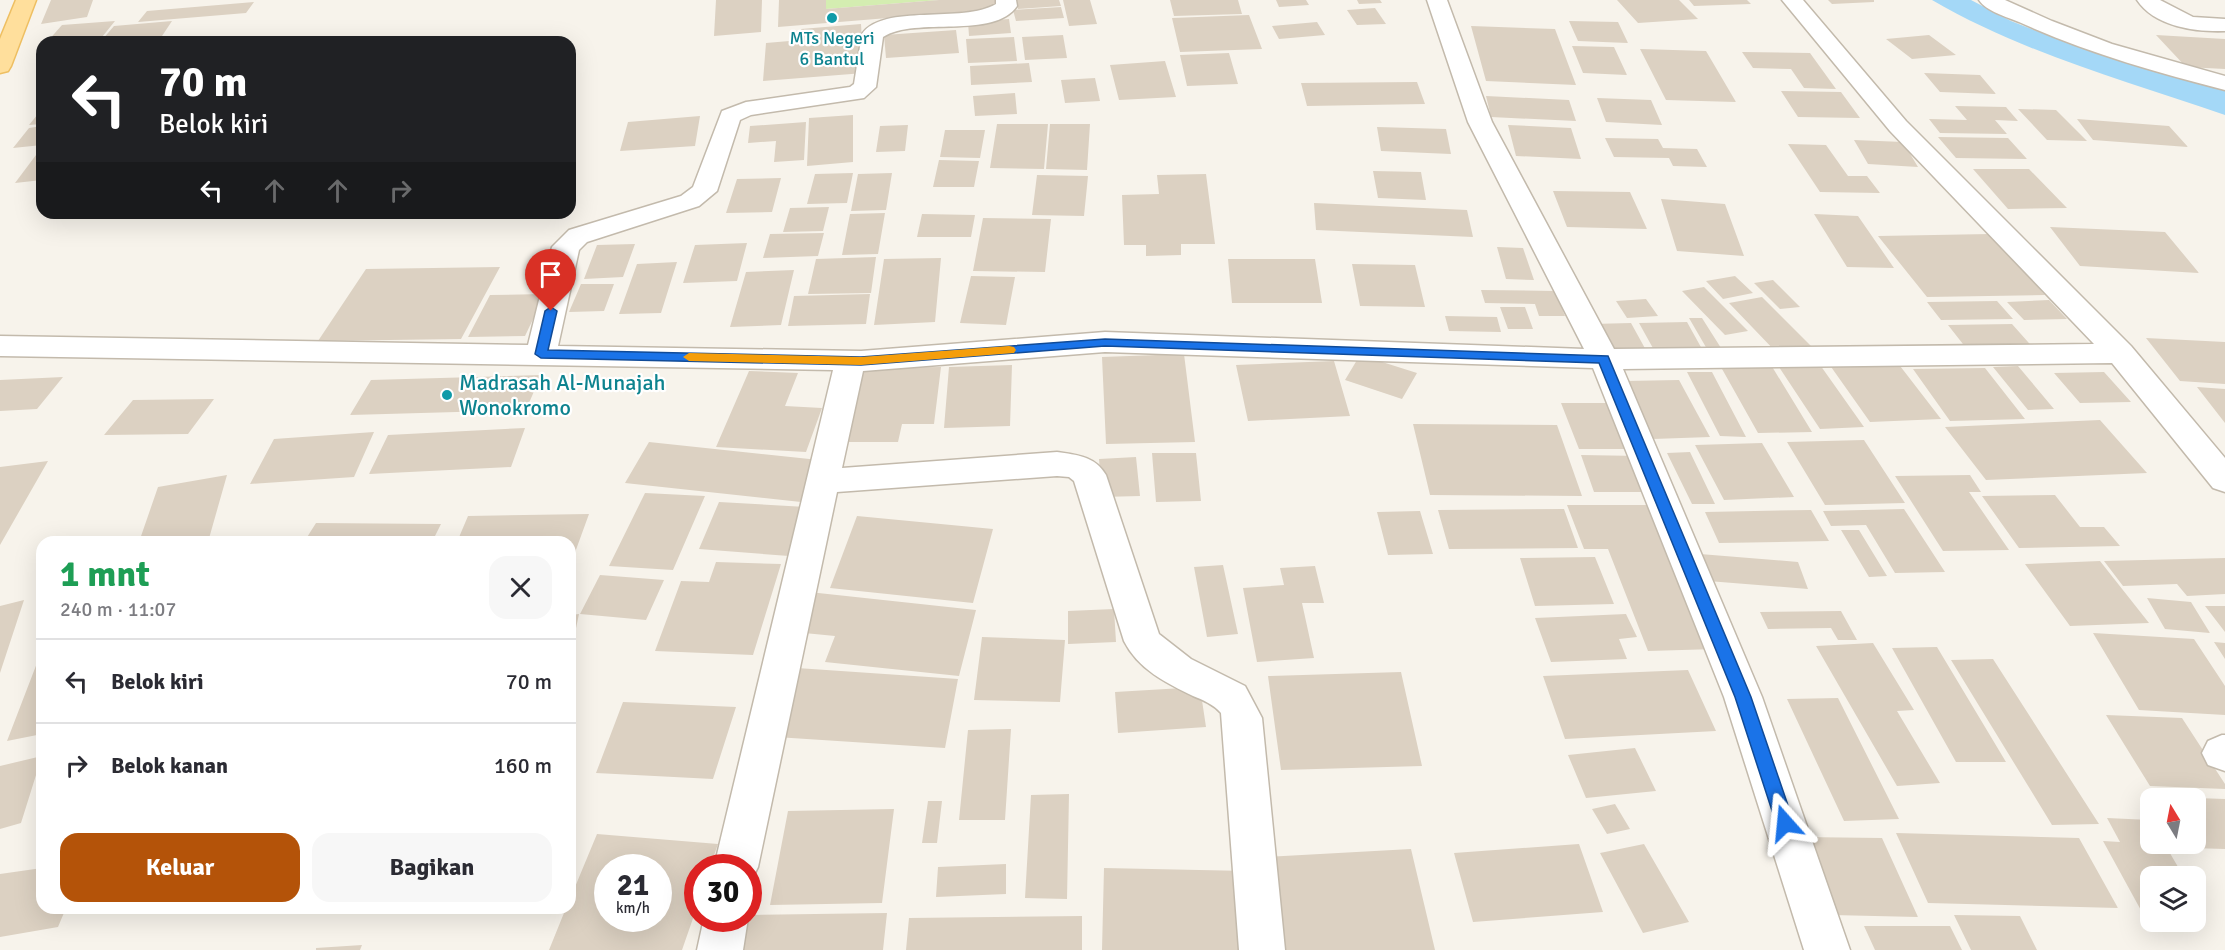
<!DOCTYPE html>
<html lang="id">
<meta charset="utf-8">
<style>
:root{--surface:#fff;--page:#f7f7f7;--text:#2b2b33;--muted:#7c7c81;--line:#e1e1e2;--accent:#b45309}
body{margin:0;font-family:Signika,sans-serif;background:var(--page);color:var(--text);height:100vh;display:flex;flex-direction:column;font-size:22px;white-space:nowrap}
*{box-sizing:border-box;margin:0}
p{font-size:20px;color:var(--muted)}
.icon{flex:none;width:33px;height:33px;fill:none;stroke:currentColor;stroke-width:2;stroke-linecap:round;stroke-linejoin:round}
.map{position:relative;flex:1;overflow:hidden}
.drawer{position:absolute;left:36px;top:536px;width:540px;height:378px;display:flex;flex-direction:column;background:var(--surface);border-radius:18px;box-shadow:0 6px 24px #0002}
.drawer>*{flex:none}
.hud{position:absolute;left:36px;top:36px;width:540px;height:183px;border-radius:18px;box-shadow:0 6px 24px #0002;background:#202124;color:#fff;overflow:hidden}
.needle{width:39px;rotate:350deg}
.tools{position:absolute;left:2140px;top:788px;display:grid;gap:12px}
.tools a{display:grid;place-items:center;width:66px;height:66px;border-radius:12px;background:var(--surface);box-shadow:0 6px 24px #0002;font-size:30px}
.speed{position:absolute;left:594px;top:854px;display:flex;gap:12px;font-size:30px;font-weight:700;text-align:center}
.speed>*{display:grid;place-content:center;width:78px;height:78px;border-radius:50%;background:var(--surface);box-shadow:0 6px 24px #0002;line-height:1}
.speed small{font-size:15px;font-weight:400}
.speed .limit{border:9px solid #d22;background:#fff;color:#111}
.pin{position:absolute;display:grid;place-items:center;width:51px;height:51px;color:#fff;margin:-62px -26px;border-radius:50% 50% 50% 0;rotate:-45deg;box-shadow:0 0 6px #0007}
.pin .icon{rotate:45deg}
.me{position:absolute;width:66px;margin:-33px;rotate:342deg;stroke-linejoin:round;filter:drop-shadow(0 0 4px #0008)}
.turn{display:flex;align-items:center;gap:21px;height:126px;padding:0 24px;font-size:27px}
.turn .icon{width:78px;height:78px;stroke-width:2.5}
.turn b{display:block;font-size:42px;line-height:51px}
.lanes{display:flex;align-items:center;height:57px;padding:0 24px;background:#0003;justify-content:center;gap:30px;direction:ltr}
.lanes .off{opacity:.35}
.round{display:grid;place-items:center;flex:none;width:63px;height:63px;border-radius:18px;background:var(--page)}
.headline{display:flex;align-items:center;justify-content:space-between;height:102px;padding:0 24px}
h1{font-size:36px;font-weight:700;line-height:45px;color:#1e9e55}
.action{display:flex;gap:12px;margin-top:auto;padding:12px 24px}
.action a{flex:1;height:69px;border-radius:18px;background:var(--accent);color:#fff;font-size:24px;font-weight:700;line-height:69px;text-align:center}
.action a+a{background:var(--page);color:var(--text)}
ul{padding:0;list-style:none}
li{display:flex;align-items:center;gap:18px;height:84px;padding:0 24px;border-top:2px solid var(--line)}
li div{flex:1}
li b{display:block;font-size:22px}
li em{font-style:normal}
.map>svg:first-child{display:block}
</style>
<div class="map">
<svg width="2225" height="950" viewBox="0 0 2225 950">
<rect width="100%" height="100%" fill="#f7f3eb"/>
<!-- green -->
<path fill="#d4edb1" d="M826,0H939L826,9Z"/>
<!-- water -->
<path fill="#a4d8f7" d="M1932,0H1971L2011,21L2073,45L2225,89V115C2126,81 2023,53 1932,0Z"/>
<!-- building -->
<path fill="#dcd1c2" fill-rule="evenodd" d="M51,0H93L87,17L41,24Z
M716,0H762L761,32L714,36Z
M779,0H826V9L939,0H996L998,9L778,27Z
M1017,0H1059L1061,6L1018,9Z
M1063,0H1090L1097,24L1069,26Z
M1170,0H1238L1242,14L1174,16Z
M1276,0H1306L1309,5L1279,7Z
M1357,0H1380L1382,3L1359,4Z
M1617,0H1679L1698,19L1638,23Z
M1689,0H1747L1751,4L1694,6Z
M1828,0H1874V2L1832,4Z
M254,2L246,13L138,22L147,11Z
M1061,7L1064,18L1016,21L1013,10Z
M1375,8L1386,24L1357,25L1347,10Z
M1249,15L1262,49L1180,52L1172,18Z
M1009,19L1011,33L969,36L968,22Z
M115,21L98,42H47L62,25Z
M172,21L162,36L102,40L114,26Z
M1569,21L1618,22L1628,43L1578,41Z
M1317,22L1325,35L1279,39L1272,26Z
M861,24L864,73L763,81L766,43L801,40V29Z
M1471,26L1555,29L1576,85L1486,81Z
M956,30L959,53L886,58L884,35Z
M1063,35L1067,58L1025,60L1022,37Z
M1929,35L1956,55L1912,59L1886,39Z
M2156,35L2225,39V69L2186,67Z
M1014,37L1017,61L968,63L966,39Z
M1572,46L1614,47L1627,75L1583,73Z
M1640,49L1706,51L1736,102L1666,100Z
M1742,52L1810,53L1836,89L1804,88L1791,69L1753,68Z
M1229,53L1238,84L1187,86L1180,55Z
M1165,61L1176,97L1119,100L1110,65Z
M1029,63L1032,82L971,85L970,66Z
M1924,73L1980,75L1996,94L1940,92Z
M1095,78L1100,101L1065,103L1061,80Z
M1417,82L1425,104L1307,106L1301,83Z
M1781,91L1841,92L1860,118L1798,117Z
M1015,93L1017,114L975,116L973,96Z
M1486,96L1569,100L1576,121L1491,117Z
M1597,98L1651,100L1662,125L1606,122Z
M1955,106L2006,107L2018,121L1995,120L2007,134L1940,133L1929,119L1967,120Z
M42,109V124L29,125Z
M2018,109L2056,110L2087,141L2047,140Z
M853,115V162L807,166L809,118Z
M700,116L695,146L620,151L628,122Z
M2077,119L2169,126L2188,147L2093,140Z
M806,122L804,160L774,162L776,141L748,143L750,126Z
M997,124H1048L1044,169L990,168Z
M1050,124H1090L1087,170L1046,169Z
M908,125L905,151L876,152L880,126Z
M1508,125L1571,128L1581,159L1516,156Z
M42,126V145L13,148L29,128Z
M1377,127L1446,129L1451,154L1381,151Z
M945,130H985L980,158L940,157Z
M1938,137L2008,138L2027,159L1956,158Z
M1605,138L1658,139L1663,148L1697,149L1707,167L1673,166L1669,158L1614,157Z
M1854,140L1903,142L1918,167L1868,164Z
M1788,144L1826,145L1848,176H1867L1880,193L1820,192Z
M42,147V180L15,183Z
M939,160L979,161L974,187H933Z
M1973,169H2029L2067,208L2008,209Z
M1373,171L1421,172L1426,200L1378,198Z
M853,173L847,203L807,204L815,174Z
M892,173L886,210L851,211L858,174Z
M1206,174L1215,244H1181V255L1146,256V245H1124L1122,195L1159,194L1157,175Z
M1037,175L1088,176L1084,216L1032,215Z
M781,178L772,212L726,213L737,179Z
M1553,191L1630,192L1647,229L1567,227Z
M1661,199L1725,204L1744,256L1677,251Z
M1314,203L1467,210L1473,237L1316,230Z
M829,207L823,231L783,232L790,208Z
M885,213L878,254L842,255L850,214Z
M922,214L975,215L971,237H917Z
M1814,214L1858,216L1894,268L1847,267Z
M983,218L1051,219L1045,272L973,271Z
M2050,227L2165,232L2199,273L2080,266Z
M824,233L818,256L763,258L770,234Z
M1990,234L2045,295L1927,297L1878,236Z
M747,243L737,281L683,283L695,245Z
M635,244L623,277L584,279L597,245Z
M1497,247L1523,248L1534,280L1506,279Z
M876,257L871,293L808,294L816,259Z
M941,258L935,322L874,325L884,259Z
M1228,259H1315L1322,303H1232Z
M677,262L661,313L619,314L637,264Z
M1352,264L1415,265L1425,307L1360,306Z
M500,267L461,339L318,341L366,269Z
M794,270L781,325L730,327L746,272Z
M971,276L1015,277L1006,325L960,323Z
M1735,276L1753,293L1723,299L1706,281Z
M1773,280L1800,307L1780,309L1754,283Z
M581,284H614L604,311L569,312Z
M1704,287L1748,331L1725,335L1682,291Z
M1481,290L1555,291L1565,316H1539L1535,304L1485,303Z
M545,294L525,336L468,337L490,295Z
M870,294L866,324L788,326L794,296Z
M1762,297L1812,347L1777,353L1729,303Z
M1646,299L1658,316L1627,318L1616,301Z
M2049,300L2067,319L2024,320L2007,302Z
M1997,301L2013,319L1941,320L1927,302Z
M1500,307H1525L1533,329H1508Z
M1445,316L1497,317L1501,332L1449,331Z
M1689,318H1702L1721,348L1707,349Z
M1687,322L1702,349L1654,350L1639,323Z
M1631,323L1647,352L1607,354L1592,324Z
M2012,324L2036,351L1970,353L1948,325Z
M2146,338L2225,342V384L2180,381Z
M1184,354L1195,442L1106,444L1102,357Z
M1360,355L1417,373L1402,399L1345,380Z
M1717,360H1768L1812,432L1758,433Z
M1334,361L1350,416L1248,421L1236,365Z
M1818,362L1864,427L1820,429L1777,364Z
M1897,362L1941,419L1870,422L1829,364Z
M1012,365L1010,426L944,428L949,367Z
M2018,366L2054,409L2028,410L1993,367Z
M941,367L934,424H902L898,442H844L861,368Z
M1985,368L2025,419L1950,421L1913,369Z
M749,371L798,373L785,406L822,408L806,452L716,447Z
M1687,372H1712L1746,437L1720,436Z
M2104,372L2131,402L2080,403L2054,373Z
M541,375L526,410L350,415L371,380Z
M63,377L37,409L0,411V380Z
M1679,380L1710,437L1653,439L1625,381Z
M2197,387L2225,389V423Z
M214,399L188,434L104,435L133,400Z
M1561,403H1615L1634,449H1579Z
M2100,420L2147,473L1986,480L1945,427Z
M1413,424L1557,425L1582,496L1430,495Z
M525,428L511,467L369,474L388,435Z
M374,432L354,477L250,484L274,439Z
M1864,440L1905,503L1825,505L1787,442Z
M649,442L819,460L801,502L625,483Z
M1762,443L1794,497L1724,500L1695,445Z
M1690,452L1715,504H1692L1667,453Z
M1152,453H1196L1201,501L1156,502Z
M1581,455L1640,456L1655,492H1594Z
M1136,457L1140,496L1102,497L1099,459Z
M48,461L0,545V467Z
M227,475L208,542H139L158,487Z
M1970,475L1981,492H1969L2009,550L1943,551L1895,476Z
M645,493L705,496L673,570L609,566Z
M2055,495L2080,527H2104L2120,546L2019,548L1982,496Z
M719,502L806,507L789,556L699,549Z
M1567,505H1652L1716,649L1648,651L1608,549H1584Z
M1564,509L1578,548L1449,549L1438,510Z
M1904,509L1945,572L1895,573L1866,525L1831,526L1823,511Z
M1811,510L1829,541L1719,543L1705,512Z
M1420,511L1433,554L1388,555L1377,512Z
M589,514L573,558L570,559V542H457L468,516Z
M857,516L993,529L973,603L830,588Z
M316,523L441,524L432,542H304Z
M1841,530H1859L1887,576L1869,577Z
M1700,554L1798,562L1808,589L1708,581Z
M1595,557L1614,604L1535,606L1520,558Z
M2225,558V594L2187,596L2177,584L2123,586L2104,561Z
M2100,561L2149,623L2070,626L2025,564Z
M716,562L781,564L753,655L655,651L681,581L709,582Z
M1223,565L1238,634L1207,637L1194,567Z
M1315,566L1324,603H1302L1314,658L1257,662L1243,588L1284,585L1280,568Z
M600,575L664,580L646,620L580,614Z
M809,592L976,610L959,676L825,662L835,636L794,632Z
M2147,598L2191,602L2210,633L2165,629Z
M24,600L0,673V606Z
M2205,606H2225V632Z
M1114,609L1116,642L1068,644V611Z
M1841,611L1857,640H1838L1831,628L1768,629L1760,612Z
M579,614L571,652H570V615Z
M1626,614L1637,637L1619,639L1627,659L1551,662L1535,618Z
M2093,633L2194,639L2225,686V715L2139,710Z
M982,637L1065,640L1060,702L974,700Z
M2214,642L2225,643V659Z
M1873,643L1914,710L1897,711L1940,783L1897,786L1816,646Z
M1937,647L2006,762H1956L1892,648Z
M42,650V734L7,741Z
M1993,659L2099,824L2052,825L1951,660Z
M797,668L958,679L945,748L776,737Z
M1688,670L1716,731L1565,739L1543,676Z
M1401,672L1422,766L1281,770L1268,676Z
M1200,687L1206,727L1118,733L1115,692Z
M1838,698L1899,819L1844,821L1787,699Z
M623,702L736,707L713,779L596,773Z
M2106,715L2182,718L2225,784V789L2150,786Z
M1011,729L1005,820H959L968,730Z
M1635,748L1656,791L1586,798L1568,755Z
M42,756L21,823L0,829V766Z
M1069,794L1067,899L1025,898L1031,795Z
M2196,798L2225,799V849L2192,848L2189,843H2196Z
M928,801H942L937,843H922Z
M1615,804L1630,829L1607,834L1592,809Z
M894,809L882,903L770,905L788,811Z
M2107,818L2150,820L2151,843H2164L2181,872L2149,871L2152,876L2151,914H2143L2103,841L2120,842Z
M1896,833L2079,838L2118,908L1928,903Z
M597,834L718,844L710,867H698V904L682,950H549L566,908H570V899ZM608,867H658V918H608Z
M1801,837L1882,838L1918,917L1832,915Z
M1579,844L1603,912L1473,922L1454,853Z
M1644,844L1689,922L1643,933L1600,853Z
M1411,849L1435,950H1280L1266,857Z
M1006,864V894L936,897L938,867Z
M42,868V908H66L58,927L0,937V874Z
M1104,868L1247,871L1251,950H1102Z
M887,913L883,950H739L746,918H748V915Z
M1954,915L2020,916L2037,950H1971Z
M1082,916V950H906L909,918Z
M1864,926H1950L1962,950H1875Z
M362,945L360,950H316V948Z"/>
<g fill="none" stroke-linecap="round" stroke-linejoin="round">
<defs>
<path id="minor" d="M996,0H1016L1017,6C994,40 916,16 883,37L876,87L864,98L751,115L740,120L717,191L699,206L587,242L579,250L558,346L861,351L1105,332L1584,349L1468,122L1427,0H1447L1492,122L1614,349L2094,344L1890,131L1782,0H1803L1906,121L2131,346L2225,458V492L2213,488L2112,363L1623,369L1762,697L1850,950H1804L1724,697L1593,368L1105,352L863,371L842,468L1057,452C1077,455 1095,456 1106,475L1159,634L1191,659L1245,686L1262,718L1285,950H1239L1221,713C1213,704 1203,700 1193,696C1166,683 1138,669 1124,641L1074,481L1069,477L1057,476L837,492L758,867L751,881L748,882V867H714L833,370L0,356V336L528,345L552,247L569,230L681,196L693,187L722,111L746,102L850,87L854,84L862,34C883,3 963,24 996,4Z
M1979,0H2005L2052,21L2112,44L2225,76V90C2155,72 2085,52 2019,22C2007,17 1986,11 1979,0Z
M2137,0H2160L2193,17L2225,19V31C2196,32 2155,27 2137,0Z
M2222,735H2225V771L2208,765L2202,753L2208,741Z
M704,918H748L743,950H697Z"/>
<path id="primary" d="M16,0H36L11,66L8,71L0,73V39Z"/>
</defs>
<!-- minor casing -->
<use href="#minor" stroke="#c3baac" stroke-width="3"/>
<!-- primary casing -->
<use href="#primary" stroke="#eebf62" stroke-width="3"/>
<!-- minor -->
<use href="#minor" fill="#fff" fill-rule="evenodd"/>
<!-- primary -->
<use href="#primary" fill="#ffdf9c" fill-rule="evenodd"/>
</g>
<!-- route -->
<path fill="#1a73e8" stroke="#114b97" stroke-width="1.5" d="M551,307L557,311L548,350L861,357L1105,339L1608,356L1751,697L1794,823L1791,829L1785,831L1779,829L1776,823L1735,697L1599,363L1105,346L861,365L541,358L535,354L545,311Z"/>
<!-- slow -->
<path fill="#f59e0b" d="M1009,346L1014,347L1016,350L1014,353L861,365L689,361L683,357L689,353L861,357Z"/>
<!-- markers -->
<g fill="#0f9aa8" stroke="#fff" stroke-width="2">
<circle cx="832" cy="18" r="6"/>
<circle cx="447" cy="395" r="6"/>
</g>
<g text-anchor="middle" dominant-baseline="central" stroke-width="4.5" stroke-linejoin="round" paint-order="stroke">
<!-- far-culture labels -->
<g font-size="18" fill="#0d838f" stroke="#fff">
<text x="832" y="38">MTs Negeri<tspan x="832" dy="21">6 Bantul</tspan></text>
</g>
<!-- culture labels -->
<g font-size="22" fill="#0d838f" stroke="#fff" text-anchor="start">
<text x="459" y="382">Madrasah Al-Munajah<tspan x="459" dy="25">Wonokromo</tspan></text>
</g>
</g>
</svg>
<div class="tools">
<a><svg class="needle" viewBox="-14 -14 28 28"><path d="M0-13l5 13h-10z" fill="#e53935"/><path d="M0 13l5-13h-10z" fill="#7c7c81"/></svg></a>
<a><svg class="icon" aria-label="layers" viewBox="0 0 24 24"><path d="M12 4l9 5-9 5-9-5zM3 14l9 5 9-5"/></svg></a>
</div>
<div class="speed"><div>21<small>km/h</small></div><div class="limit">30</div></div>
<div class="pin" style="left:551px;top:311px;background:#d93025"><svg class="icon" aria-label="arrive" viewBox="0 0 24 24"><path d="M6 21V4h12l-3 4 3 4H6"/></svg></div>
<svg class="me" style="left:1785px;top:823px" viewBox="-20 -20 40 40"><path d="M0-17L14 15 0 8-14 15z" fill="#1a73e8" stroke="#fff" stroke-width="4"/></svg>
<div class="hud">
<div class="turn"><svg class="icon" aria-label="left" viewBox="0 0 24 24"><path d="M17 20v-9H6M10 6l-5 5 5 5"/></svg><div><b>70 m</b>Belok kiri</div></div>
<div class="lanes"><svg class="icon" aria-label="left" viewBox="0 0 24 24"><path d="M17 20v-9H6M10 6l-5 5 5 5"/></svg><svg class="icon off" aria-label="ahead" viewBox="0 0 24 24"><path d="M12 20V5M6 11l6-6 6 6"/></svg><svg class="icon off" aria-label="ahead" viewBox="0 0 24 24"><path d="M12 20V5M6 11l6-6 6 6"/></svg><svg class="icon off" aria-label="right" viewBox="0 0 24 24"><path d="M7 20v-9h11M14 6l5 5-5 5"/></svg></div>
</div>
<section class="drawer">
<div class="headline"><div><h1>1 mnt</h1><p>240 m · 11:07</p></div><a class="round"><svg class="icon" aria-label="close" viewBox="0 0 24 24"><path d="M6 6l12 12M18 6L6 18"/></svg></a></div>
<ul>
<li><svg class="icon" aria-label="left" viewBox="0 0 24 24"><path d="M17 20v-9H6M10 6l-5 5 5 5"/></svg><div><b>Belok kiri</b></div><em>70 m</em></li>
<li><svg class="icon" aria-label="right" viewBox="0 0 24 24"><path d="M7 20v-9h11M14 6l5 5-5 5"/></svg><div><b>Belok kanan</b></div><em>160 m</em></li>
</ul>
<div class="action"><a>Keluar</a><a>Bagikan</a></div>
</section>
</div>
